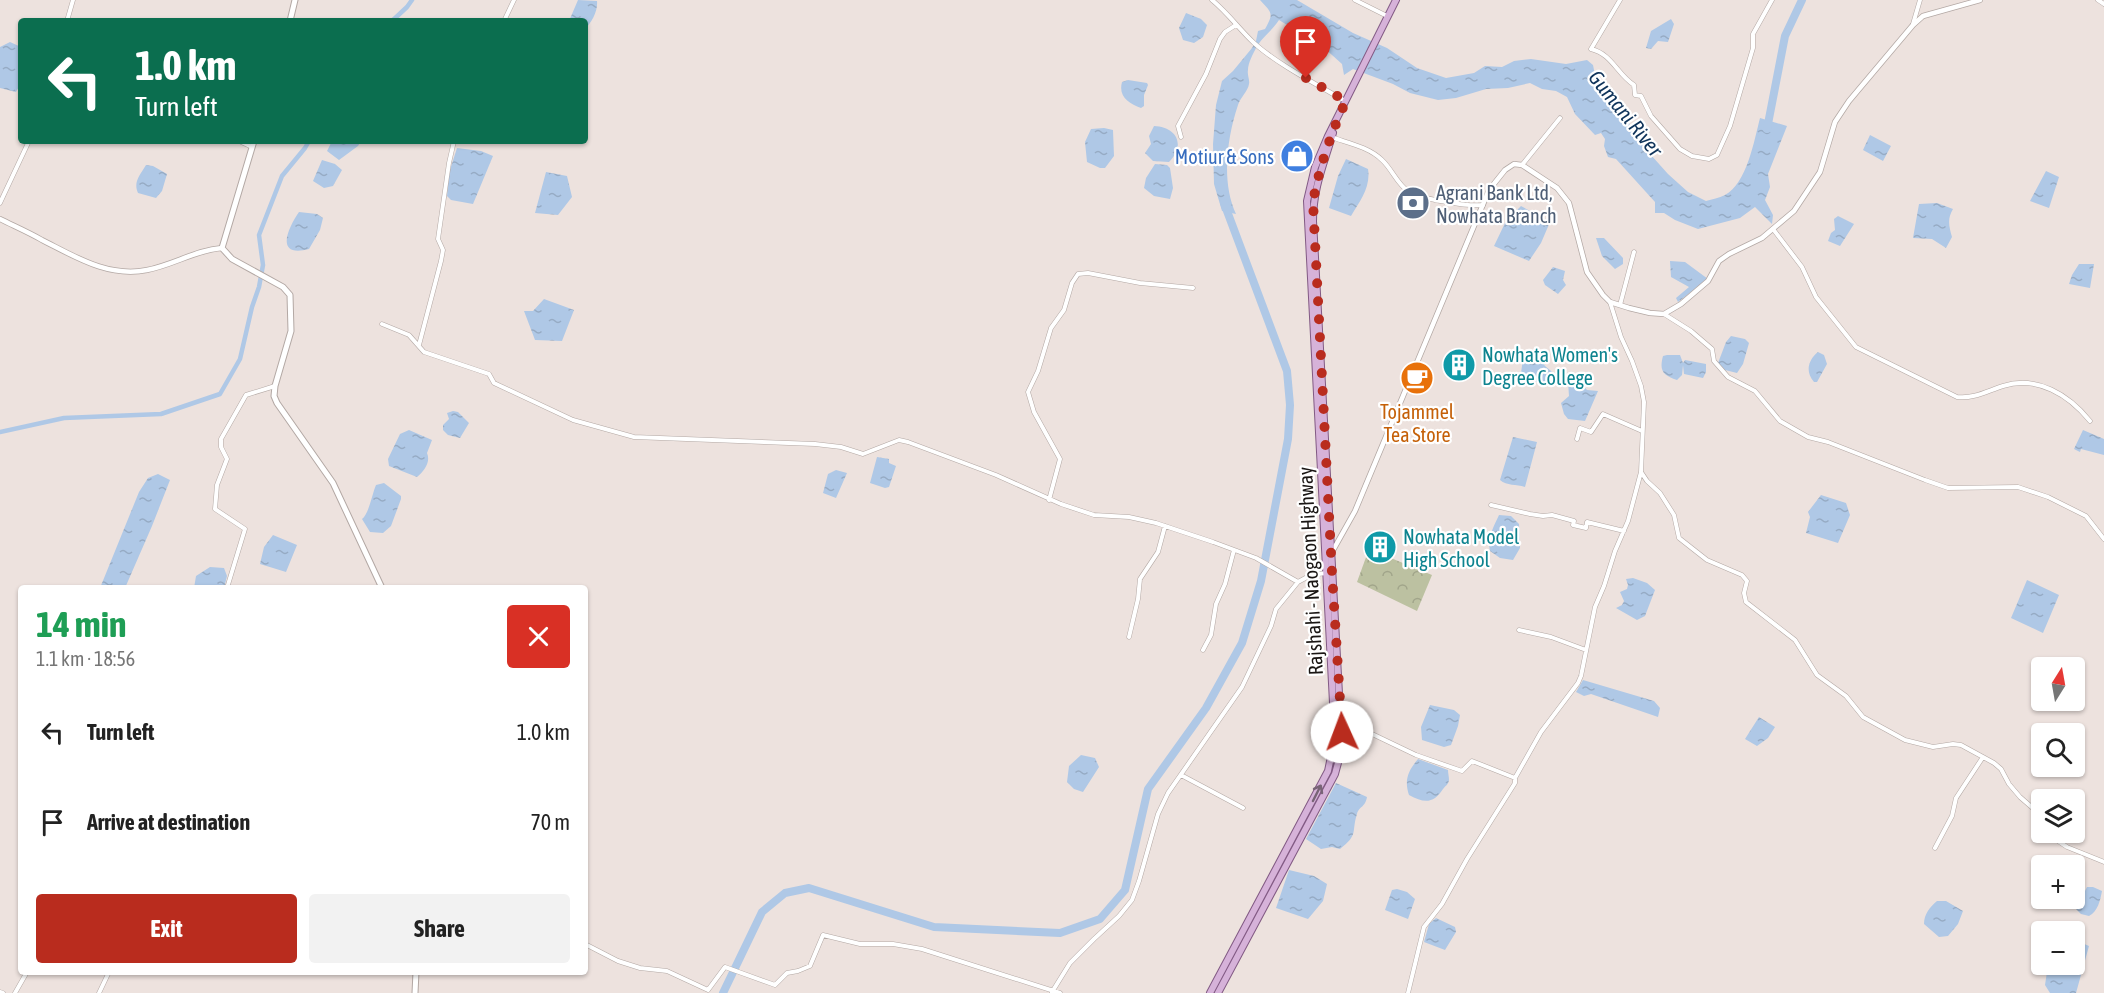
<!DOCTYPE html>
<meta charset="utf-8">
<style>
:root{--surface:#fff;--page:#f2f2f2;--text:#222;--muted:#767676;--accent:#b92c1e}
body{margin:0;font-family:"Asap Condensed",sans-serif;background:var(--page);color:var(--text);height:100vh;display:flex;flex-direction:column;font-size:22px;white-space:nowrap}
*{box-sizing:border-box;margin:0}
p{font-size:20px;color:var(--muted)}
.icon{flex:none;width:33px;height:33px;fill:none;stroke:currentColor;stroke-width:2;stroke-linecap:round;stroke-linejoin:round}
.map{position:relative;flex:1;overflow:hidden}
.side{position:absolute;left:18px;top:585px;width:570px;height:390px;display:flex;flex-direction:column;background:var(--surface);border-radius:6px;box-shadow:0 2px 4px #0004}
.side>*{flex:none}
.banner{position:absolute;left:18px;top:18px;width:570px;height:126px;border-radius:6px;box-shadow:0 2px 4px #0004;background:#0b6e4f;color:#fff;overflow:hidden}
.needle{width:39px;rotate:11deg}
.controls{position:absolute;left:2031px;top:657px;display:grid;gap:12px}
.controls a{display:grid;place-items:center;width:54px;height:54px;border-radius:6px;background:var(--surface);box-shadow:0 2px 4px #0004;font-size:30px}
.pin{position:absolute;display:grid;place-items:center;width:51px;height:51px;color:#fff;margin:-62px -26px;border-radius:50% 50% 50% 0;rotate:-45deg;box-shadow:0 0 6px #0007}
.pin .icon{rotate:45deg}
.me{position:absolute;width:66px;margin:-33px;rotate:358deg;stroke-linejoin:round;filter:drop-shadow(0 0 4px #0008)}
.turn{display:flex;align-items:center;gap:21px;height:126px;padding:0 18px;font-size:27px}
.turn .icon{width:78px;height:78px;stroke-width:2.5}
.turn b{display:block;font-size:42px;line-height:51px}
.round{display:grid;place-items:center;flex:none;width:63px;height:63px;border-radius:6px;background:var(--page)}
.headline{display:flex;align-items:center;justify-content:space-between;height:102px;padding:0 18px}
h1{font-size:36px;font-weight:700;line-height:45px;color:#1e9e55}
.primary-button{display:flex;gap:12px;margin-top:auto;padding:12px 18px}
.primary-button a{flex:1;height:69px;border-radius:6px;background:var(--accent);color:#fff;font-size:24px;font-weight:700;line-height:69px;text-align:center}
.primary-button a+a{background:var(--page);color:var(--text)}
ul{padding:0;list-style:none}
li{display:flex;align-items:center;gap:18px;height:90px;padding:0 18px}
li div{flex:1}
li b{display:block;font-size:22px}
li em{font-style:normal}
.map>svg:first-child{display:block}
</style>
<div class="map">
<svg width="2104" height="993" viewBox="0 0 2104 993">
<defs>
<pattern id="park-crowns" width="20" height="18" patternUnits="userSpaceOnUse" patternTransform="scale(1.5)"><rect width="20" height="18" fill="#bcc1a1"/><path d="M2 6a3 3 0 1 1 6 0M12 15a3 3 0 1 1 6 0" fill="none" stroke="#a1a58a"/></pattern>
<pattern id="water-ripples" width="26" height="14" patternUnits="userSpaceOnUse" patternTransform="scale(1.5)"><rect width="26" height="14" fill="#afc8e6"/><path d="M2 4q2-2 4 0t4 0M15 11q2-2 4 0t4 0" fill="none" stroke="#96abc4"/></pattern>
</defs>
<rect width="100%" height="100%" fill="#ede2de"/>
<!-- park -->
<path fill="url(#park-crowns)" d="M1369,549L1432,575L1417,611L1357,582Z"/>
<!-- water -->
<path fill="url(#water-ripples)" d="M578,0L597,1C598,11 592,22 585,29V21H569Z
M1260,0H1297L1353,33L1387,48L1417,68L1446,78L1474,73L1485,66L1502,67L1514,61L1531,59L1566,64L1587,60L1593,65L1595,75L1651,155L1668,174L1688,192L1706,201C1712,199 1719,198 1725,195C1747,183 1754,141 1760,118L1787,126L1768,174L1770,187L1765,200L1773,215L1772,224L1755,207L1740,218L1698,229L1675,220L1664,213H1655V202L1616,159L1608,157L1604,146L1605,139L1601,133L1595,135L1575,114L1567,97L1556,91L1542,89L1530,83L1508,88L1486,89L1456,98L1438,100L1410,93L1393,84L1353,69L1344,75L1342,64L1322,46L1305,34L1296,46L1291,39L1287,25L1279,20C1272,31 1262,37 1256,48C1253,54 1248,63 1248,70C1247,75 1250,80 1249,84C1248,91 1240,98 1238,105C1227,138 1221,182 1236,214L1222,211L1214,184L1213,144L1216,105L1222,81L1233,71L1252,48L1256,41L1258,31L1265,29C1274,13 1272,13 1260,0Z
M1186,13L1201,19L1207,25L1203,37L1194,43L1183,40L1179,28Z
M1671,19L1674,24L1668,42L1658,41L1651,49L1646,48L1651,31Z
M10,42L21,47V83L16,92L0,88V47Z
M1128,80L1147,83L1148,85L1144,95V106L1141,108C1129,103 1118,97 1122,82Z
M1154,126C1177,127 1186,145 1169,162L1153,161L1145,153L1151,144L1149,136Z
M1104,128L1113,130L1114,156L1105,168H1100L1087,162L1085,142L1091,129Z
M1870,135L1891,146L1883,161L1863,150Z
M332,141H361L358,146L339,160L327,151Z
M457,148L481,151L493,156L473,204L451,200L447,196L449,173Z
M1346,159L1368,169C1371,187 1360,201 1351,216L1329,208L1338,176Z
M322,160L335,164L342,170L333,186L324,188L313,181Z
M1155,164L1167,165L1170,168L1173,188L1170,199L1154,196L1144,188L1146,178Z
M146,165L153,166L167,174L162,191L156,198L138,193C133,182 140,175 146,165Z
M2046,171L2059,177L2049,208L2030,201Z
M546,172L567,176L572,197L558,215L535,213Z
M1937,203L1953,209C1947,219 1949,226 1952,237L1946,248L1932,239L1913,238L1919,204Z
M1521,206L1550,222L1541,243L1529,261L1494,246L1506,221Z
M299,212L317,214L323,218L320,230L309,249C274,258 288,228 299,212Z
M1838,216L1854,224L1840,246L1828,241L1831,233L1835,230L1834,219Z
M1596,238H1604L1623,258V264L1615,269L1602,256Z
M1670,261L1685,262L1708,279L1678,302L1676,298L1689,287L1671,277Z
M2079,264H2094L2090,288L2069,284L2072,275Z
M1553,267L1565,271L1563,280L1566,285L1558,294L1545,285L1543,280Z
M544,299L574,310L562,341L535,340L524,311H533Z
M1731,336L1745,339L1749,343L1743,364L1737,373L1721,369L1718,363L1726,342Z
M1532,351H1536L1545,366L1557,376L1553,384L1542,385L1521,373L1523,359Z
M1818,352L1824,355L1827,364L1817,382H1814C1805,372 1808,360 1818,352Z
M1667,355H1680L1683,363L1685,360L1706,364V372L1703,378L1684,374L1683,365L1682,375L1677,380C1663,375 1659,371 1663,356Z
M1573,379L1580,382L1587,390L1598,391L1585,421L1568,419L1564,414L1561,403L1569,396L1568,382Z
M453,411L458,412L469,423L460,438L448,435L443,430V425L449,419L447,413Z
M409,430L432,440L427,453C431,462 424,471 417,477L389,466L388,459L400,434Z
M2083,430L2104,439V455L2081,449L2080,452L2074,449Z
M1513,437L1537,442L1525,487C1516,484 1507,486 1500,480Z
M877,457L889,459V463L896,466L889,487L885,488L870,483Z
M836,470L847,473L836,498L823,493L828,474Z
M158,474L170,480L152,526L125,588H100L139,492L148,478Z
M384,483L401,496V499L391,526L383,533L370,532L362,519C369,514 372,494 376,485Z
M1821,495L1846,503L1850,515L1838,543L1806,533L1810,517L1808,512Z
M1499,515L1511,516L1519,524L1520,548L1513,560L1500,558L1490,551C1487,538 1494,526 1499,515Z
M273,535L297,545L286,572L260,564L264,547Z
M210,567L224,568L227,576L224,588H194L196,576Z
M1633,578L1647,583L1655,590L1645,616L1637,620L1616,608L1622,605L1624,601L1620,592L1627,589L1628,585L1626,579Z
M2027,580L2059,595L2043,633L2011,618Z
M1583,680L1654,701L1660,708L1658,717L1591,694L1584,696L1576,692Z
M1430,705L1454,710L1460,715L1458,726L1451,745L1444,747L1422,740L1421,727Z
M1759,717L1775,727L1768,738L1757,746L1745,739Z
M1081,755L1095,758L1099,767L1083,792L1074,789L1067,782L1069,766Z
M1418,759L1448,770C1448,773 1449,777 1449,780C1448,785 1446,785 1443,789C1434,803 1425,804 1409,795C1404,780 1408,771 1418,759Z
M1336,783L1367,797C1365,808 1359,806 1357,814C1351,833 1359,834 1340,849L1332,847L1321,849L1306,839Z
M1289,870L1314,876L1327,884L1323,901L1308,919L1276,908Z
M2087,887H2093L2102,891C2100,901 2098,911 2089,916L2081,914L2076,909Z
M1397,889L1407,892L1415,899L1408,919L1385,910L1392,890Z
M1937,901H1946L1963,911L1958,924L1948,936L1939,937L1924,924C1924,914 1930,907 1937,901Z
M1436,918L1455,927L1456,932L1445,950L1424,942L1429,924Z
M2075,940L2089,946L2076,993H2050L2045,985L2048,965L2074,964Z"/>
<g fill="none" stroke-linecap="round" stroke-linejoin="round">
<!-- canal -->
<path stroke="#afc8e6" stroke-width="4.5" d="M392,21L407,7L412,0
M0,432L64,418L161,414L220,394L240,359L252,307L259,287L263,265L259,235L282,176L305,148L309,141"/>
<!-- river -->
<path stroke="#afc8e6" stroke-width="8" d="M1767,129L1785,36L1802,0
M723,993L762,912L785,893L809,888L934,927L1060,933L1100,919L1125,890L1148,789L1206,708L1242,643L1261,581L1288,439L1290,405L1287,371L1224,203"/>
<defs>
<path id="minor" d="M1212,0C1228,13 1239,29 1254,43C1277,64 1318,85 1345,101
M1355,0L1387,16
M1620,0L1591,49C1612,54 1617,74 1634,85L1635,95L1641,96L1651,116L1680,149L1692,156L1709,159L1717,155L1730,126L1753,48V34L1772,0
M2098,0L2104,4
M67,21L73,0
M504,21L514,0
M1913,24L1920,0
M1181,137L1178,126L1206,74L1220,39L1225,32L1236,25
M1331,137C1348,143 1369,147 1382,160C1392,169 1397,184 1409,192C1422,199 1468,207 1483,205
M239,141L252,147
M1522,165L1560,118
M0,203L29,141
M1773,229L1802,267L1816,297L1856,347L1957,397C1974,399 1987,391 2003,386C2037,375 2069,395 2090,421
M1610,302L1621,337L1632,361L1641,386L1644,402L1641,472L1647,481L1660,493L1674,515L1679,538L1707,560L1742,575L1747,581L1744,593L1746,602L1795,640L1817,675L1846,696L1863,717L1905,740L1933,747L1953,744L1961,745L1994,763L2001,769L2009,784L2020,797L2042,816
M1620,305L1634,252
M1664,314L1691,331L1712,349L1714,361L1728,377L1755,391L1780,421L1808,437L1828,442L1925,480L1948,488L2018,487L2048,497L2086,516L2104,539
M382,324L409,335L424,352L489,374L494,383L573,420L634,437L815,444L841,447L863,454L899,440L908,442L996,475L1061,504L1094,515L1129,517L1156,523L1213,542L1256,558L1298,582
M419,345L441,261L443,250L438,239L449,163L454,141
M1577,439L1580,428L1591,432L1603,414L1642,431
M1049,500L1060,459L1034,412L1028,392L1038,371L1051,328L1064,310L1072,283L1078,274L1088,273L1140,283L1193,288
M1491,505L1530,514L1543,516L1552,515L1574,521L1573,525L1586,528L1587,522L1624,531
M227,588L245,529L215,509L217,485L227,459L221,447V439L246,395L275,386
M1519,630L1551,637L1586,650
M1129,637L1138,599L1140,579L1158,552L1165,526
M1203,650L1211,635L1216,604L1225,584L1234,550
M1342,724L1368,732L1416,755L1462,771L1472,761L1515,778V783L1467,859L1442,904L1424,927L1408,993
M1181,775L1243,808
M1515,778L1541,732L1578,683L1581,676L1595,607L1604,586L1615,551L1628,521L1641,472
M2051,832L2052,837L2067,847L2104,862
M1935,848L1952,816L1956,798L1983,757
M585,944L618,961L640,968L667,971L708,990L725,967L775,985L787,973L798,971L810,966L823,935L860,944H893L922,949L1060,993
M0,992L3,993
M1052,992L1070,963L1094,939L1119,916L1132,900L1139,881L1158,814L1168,793L1242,687L1271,626L1276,609L1298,582L1311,575L1326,573
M15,993L27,972
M99,993L109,972"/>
<path id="tertiary" d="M0,219C14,226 28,232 42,240C74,256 108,278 147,270C173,265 196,250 222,248
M1332,552L1355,511L1489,190L1505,170L1514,164L1522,165L1557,188L1569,203L1587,272L1603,295L1610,302L1629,308L1650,313L1664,314L1681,304L1708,281L1719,261L1729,254L1762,238L1794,211L1820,172L1835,122L1849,101L1913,25L1923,16L1980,0"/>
<path id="secondary" d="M290,21L295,0
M254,141L222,248L232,259L283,287L290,295L291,331L275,386L274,396L277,403L333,483L382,588
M415,993L416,972"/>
<path id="primary" d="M1210,993L1328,771L1333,747L1334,722L1307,201L1315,167L1328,136L1396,0
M1218,993L1335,774L1342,748L1313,221C1313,188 1324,164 1333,133"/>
</defs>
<!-- minor casing -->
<use href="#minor" stroke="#b3a8a4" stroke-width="5"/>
<!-- tertiary casing -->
<use href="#tertiary" stroke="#b3a8a4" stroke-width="6"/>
<!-- secondary casing -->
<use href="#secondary" stroke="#b3a8a4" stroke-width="7"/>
<!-- primary casing -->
<use href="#primary" stroke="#825a84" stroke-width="8"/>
<!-- minor -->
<use href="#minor" stroke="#fff" stroke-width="4"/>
<!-- tertiary -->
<use href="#tertiary" stroke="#fff" stroke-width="4.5"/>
<!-- secondary -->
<use href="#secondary" stroke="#fff" stroke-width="5"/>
<!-- primary -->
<use href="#primary" stroke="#d6b2d9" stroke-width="6"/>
</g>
<!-- one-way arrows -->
<defs><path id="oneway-shaft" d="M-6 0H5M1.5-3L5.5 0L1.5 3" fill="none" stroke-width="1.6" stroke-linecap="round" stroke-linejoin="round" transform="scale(1.5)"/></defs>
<use stroke="#786476" href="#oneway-shaft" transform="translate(1317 793) rotate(-63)"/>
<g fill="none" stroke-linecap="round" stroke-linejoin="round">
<!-- route -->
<path stroke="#b92c1e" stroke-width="10" stroke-dasharray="0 18" d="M1306,78L1346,101C1331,133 1319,168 1313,202L1332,573L1342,732"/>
</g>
<!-- icons -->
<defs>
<symbol id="shop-disc" viewBox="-11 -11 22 22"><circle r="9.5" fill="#3f7fe0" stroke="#fff"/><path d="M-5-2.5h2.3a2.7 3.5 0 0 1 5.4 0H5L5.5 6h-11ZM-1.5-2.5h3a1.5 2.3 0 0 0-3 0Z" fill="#fff"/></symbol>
<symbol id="bank-disc" viewBox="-11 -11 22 22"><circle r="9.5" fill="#5c6f8a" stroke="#fff"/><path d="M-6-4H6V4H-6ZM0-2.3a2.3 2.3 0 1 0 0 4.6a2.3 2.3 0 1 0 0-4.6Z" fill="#fff"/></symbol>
<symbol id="building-disc" viewBox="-11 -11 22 22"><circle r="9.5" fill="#0f9aa8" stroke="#fff"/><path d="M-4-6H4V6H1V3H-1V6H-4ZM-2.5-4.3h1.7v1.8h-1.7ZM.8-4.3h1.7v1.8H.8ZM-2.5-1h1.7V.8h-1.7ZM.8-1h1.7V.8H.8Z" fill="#fff"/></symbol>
<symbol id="cafe-disc" viewBox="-11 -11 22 22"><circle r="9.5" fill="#e8710a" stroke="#fff"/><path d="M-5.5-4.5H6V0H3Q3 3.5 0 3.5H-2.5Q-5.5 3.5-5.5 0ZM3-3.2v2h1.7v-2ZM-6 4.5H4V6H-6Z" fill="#fff"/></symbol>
</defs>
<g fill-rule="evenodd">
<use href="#shop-disc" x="1278" y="137" width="38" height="38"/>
<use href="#bank-disc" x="1394" y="184" width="38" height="38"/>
<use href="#building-disc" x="1440" y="346" width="38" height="38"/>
<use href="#cafe-disc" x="1398" y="359" width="38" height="38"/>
<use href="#building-disc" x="1361" y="528" width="38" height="38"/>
</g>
<g text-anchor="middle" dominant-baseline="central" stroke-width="4.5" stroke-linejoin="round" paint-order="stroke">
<!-- shop labels -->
<g font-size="20" fill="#366cbe" stroke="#fff" text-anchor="end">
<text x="1274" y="156">Motiur &amp; Sons</text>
</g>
<!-- service labels -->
<g font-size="20" fill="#4e5e75" stroke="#fff" text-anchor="start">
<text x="1436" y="192">Agrani Bank Ltd,<tspan x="1436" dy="23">Nowhata Branch</tspan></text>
</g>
<!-- culture labels -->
<g font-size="20" fill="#0d838f" stroke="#fff" text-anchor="start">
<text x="1482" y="354">Nowhata Women's<tspan x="1482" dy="23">Degree College</tspan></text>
<text x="1403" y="536">Nowhata Model<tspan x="1403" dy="23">High School</tspan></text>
</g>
<!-- food labels -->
<g font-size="20" fill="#c56008" stroke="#fff">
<text x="1417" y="411">Tojammel<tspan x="1417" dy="23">Tea Store</tspan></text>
</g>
<!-- street labels -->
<g font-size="20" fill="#1a1614" stroke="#fff">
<text transform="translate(1310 571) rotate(-93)">Rajshahi - Naogaon Highway</text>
</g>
<!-- water labels -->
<g font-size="21" font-style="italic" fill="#0f335a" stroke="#fff">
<text transform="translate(1626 113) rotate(51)">Gumani River</text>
</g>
</g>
</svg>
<div class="controls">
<a><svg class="needle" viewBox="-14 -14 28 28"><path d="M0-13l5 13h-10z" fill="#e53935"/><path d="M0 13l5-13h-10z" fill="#767676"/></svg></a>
<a><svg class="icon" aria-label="search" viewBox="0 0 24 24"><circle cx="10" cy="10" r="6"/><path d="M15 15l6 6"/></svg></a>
<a><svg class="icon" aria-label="layers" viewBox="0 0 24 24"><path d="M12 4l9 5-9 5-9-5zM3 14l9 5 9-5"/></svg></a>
<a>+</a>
<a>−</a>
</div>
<div class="pin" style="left:1306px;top:78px;background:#d93025"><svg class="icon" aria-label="arrive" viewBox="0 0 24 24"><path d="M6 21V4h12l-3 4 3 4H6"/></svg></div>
<svg class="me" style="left:1342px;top:732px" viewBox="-20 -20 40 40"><circle r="19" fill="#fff"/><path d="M0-13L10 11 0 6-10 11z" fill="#b92c1e"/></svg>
<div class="banner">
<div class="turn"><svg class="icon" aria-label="left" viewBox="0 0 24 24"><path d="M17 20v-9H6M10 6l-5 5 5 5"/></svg><div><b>1.0 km</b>Turn left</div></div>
</div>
<section class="side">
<div class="headline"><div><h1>14 min</h1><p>1.1 km · 18:56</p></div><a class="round" style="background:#d93025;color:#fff"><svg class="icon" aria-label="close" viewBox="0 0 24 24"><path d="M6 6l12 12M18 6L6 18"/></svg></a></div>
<ul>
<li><svg class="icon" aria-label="left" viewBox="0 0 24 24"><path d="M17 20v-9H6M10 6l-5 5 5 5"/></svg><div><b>Turn left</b></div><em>1.0 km</em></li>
<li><svg class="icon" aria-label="arrive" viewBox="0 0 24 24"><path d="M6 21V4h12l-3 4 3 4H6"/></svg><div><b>Arrive at destination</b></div><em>70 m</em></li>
</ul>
<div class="primary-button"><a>Exit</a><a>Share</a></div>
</section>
</div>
